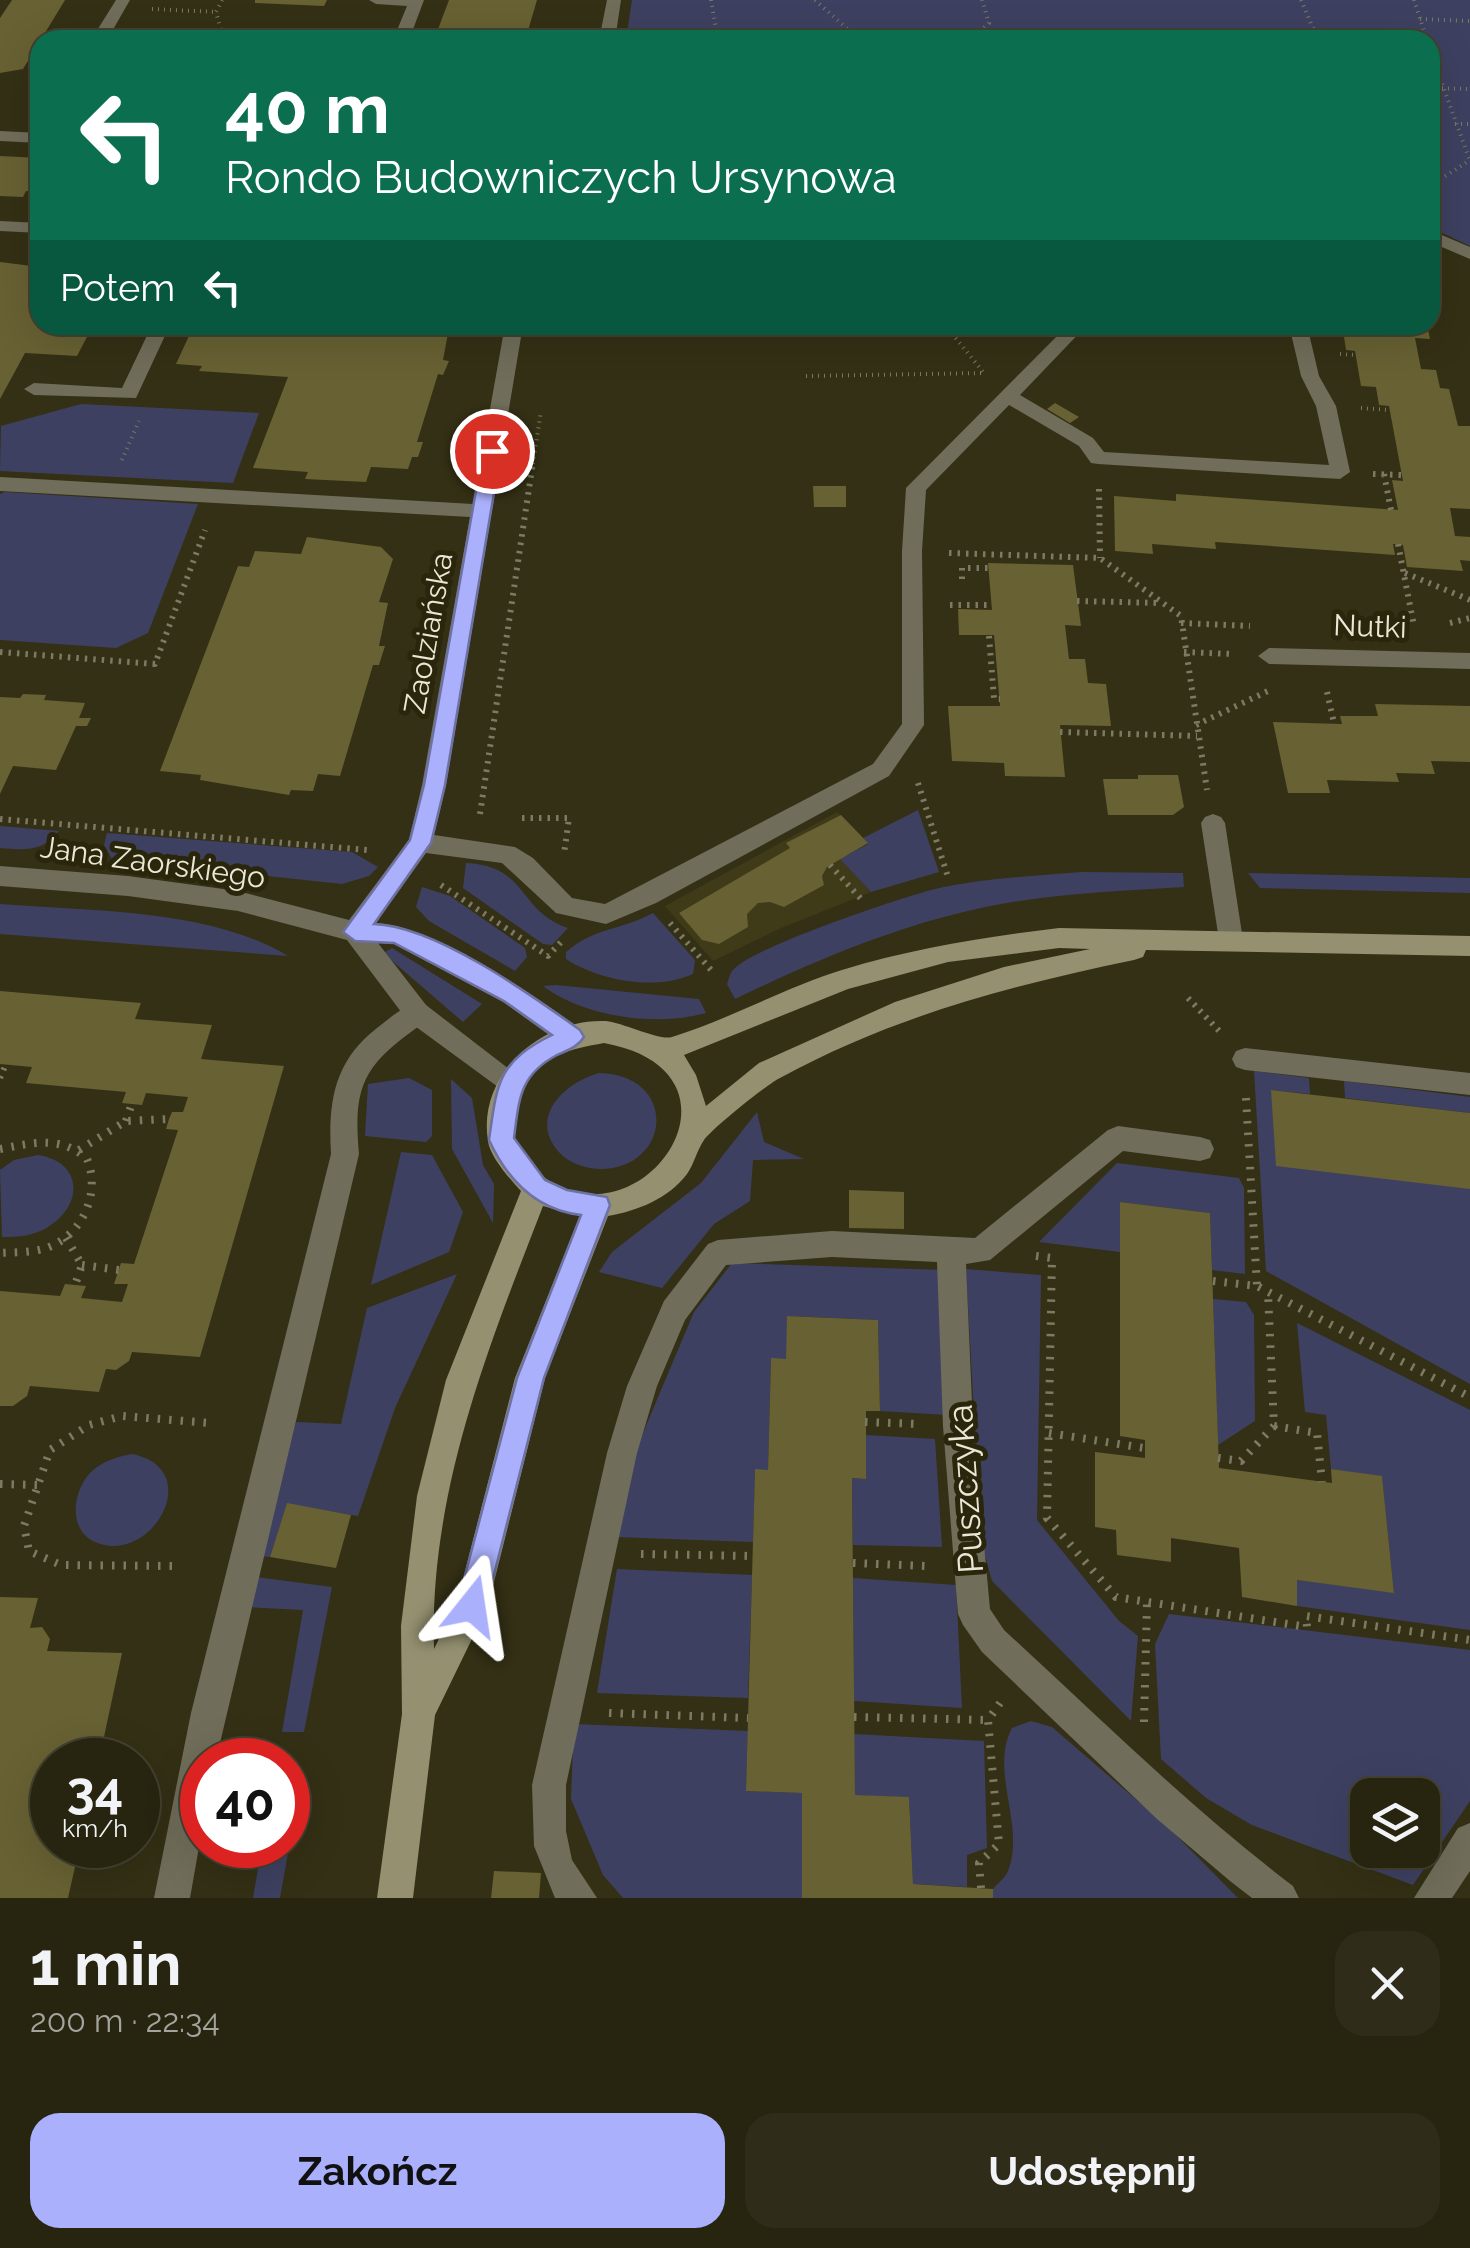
<!DOCTYPE html>
<html lang="pl">
<meta charset="utf-8">
<style>
:root{--surface:#272410;--page:#2f2c19;--text:#f1f3f6;--muted:#a4a49f;--line:#434130;--accent:#aab0fb}
body{margin:0;font-family:Raleway,sans-serif;background:var(--page);color:var(--text);height:100vh;display:flex;flex-direction:column;font-size:38px;white-space:nowrap}
*{box-sizing:border-box;margin:0}
p{font-size:32px;color:var(--muted)}
.icon{flex:none;width:55px;height:55px;fill:none;stroke:currentColor;stroke-width:2;stroke-linecap:round;stroke-linejoin:round}
.map{position:relative;height:1898px;overflow:hidden}
.panel{display:flex;flex-direction:column;background:var(--surface);flex:1}
.panel>*{flex:none}
.hud{position:absolute;left:30px;top:30px;width:1410px;height:305px;border-radius:30px;box-shadow:0 10px 40px #0002,0 0 0 2px var(--line);background:#0b6e4f;color:#fff;overflow:hidden}
.controls{position:absolute;left:1350px;top:1778px;display:grid;gap:20px}
.controls a{display:grid;place-items:center;width:90px;height:90px;border-radius:20px;background:var(--surface);box-shadow:0 10px 40px #0002,0 0 0 2px var(--line);font-size:50px}
.speed{position:absolute;left:30px;top:1738px;display:flex;gap:20px;font-size:50px;font-weight:700;text-align:center}
.speed>*{display:grid;place-content:center;width:130px;height:130px;border-radius:50%;background:var(--surface);box-shadow:0 10px 40px #0002,0 0 0 2px var(--line);line-height:1}
.speed small{font-size:25px;font-weight:400}
.speed .limit{border:15px solid #d22;background:#fff;color:#111}
.pin{position:absolute;display:grid;place-items:center;width:85px;height:85px;color:#fff;margin:-42px;border:5px solid #fff;border-radius:50%;box-shadow:0 2px 10px #0007}
.me{position:absolute;width:110px;margin:-55px;rotate:15deg;stroke-linejoin:round;filter:drop-shadow(0 0 8px #0008)}
.turn{display:flex;align-items:center;gap:35px;height:210px;padding:0 30px;font-size:45px}
.turn .icon{width:130px;height:130px;stroke-width:2.5}
.turn b{display:block;font-size:70px;line-height:85px}
.then{display:flex;align-items:center;height:95px;padding:0 30px;background:#0003;gap:20px;font-size:38px}
.round{display:grid;place-items:center;flex:none;width:105px;height:105px;border-radius:30px;background:var(--page)}
.headline{display:flex;align-items:center;justify-content:space-between;height:170px;padding:0 30px}
h1{font-size:60px;font-weight:700;line-height:75px}
.button{display:flex;gap:20px;margin-top:auto;padding:20px 30px}
.button a{flex:1;height:115px;border-radius:30px;background:var(--accent);color:#111;font-size:40px;font-weight:700;line-height:115px;text-align:center}
.button a+a{background:var(--page);color:var(--text)}
.map>svg:first-child{display:block}
</style>
<div class="map">
<svg width="1470" height="1898" viewBox="0 0 1470 1898">
<rect width="100%" height="100%" fill="#343015"/>
<!-- built -->
<path fill="#3f3a17" d="M837,812L868,843L840,859L871,892L779,929L713,961L665,906Z"/>
<!-- green -->
<path fill="#3e4061" fill-rule="evenodd" d="M632,0H1470V246L1430,227V40H626Z
M81,404L259,413L233,483L0,471L1,426Z
M5,492L198,504L148,633L116,648L0,640V494Z
M918,810L939,872L871,892L840,859L868,844L863,838Z
M0,826L59,831C43,852 24,850 0,848Z
M107,833L352,852L378,867L369,876L342,884L112,859L104,845Z
M466,863C529,866 517,911 568,928L552,945L543,944L463,888Z
M1082,872L1183,873L1184,887C1123,891 1062,893 1001,904C908,921 820,958 735,999L727,984C729,980 729,974 733,970C753,947 900,898 935,889C983,878 1033,876 1082,872Z
M1248,873L1470,878V893L1260,888Z
M422,887L450,896L525,948L527,957L515,971L429,921L416,907Z
M0,904C89,911 211,909 288,956L0,934Z
M653,913L695,960L693,974C656,991 600,981 566,959V952C597,926 620,931 653,913Z
M392,948L482,1004L463,1022L383,953Z
M556,985L699,999L706,1013C656,1027 584,1017 543,986Z
M1254,1071L1309,1078L1310,1094L1271,1090L1470,1189V1384L1266,1271Z
M599,1073C680,1075 671,1170 599,1169C584,1168 568,1163 558,1151C528,1116 566,1082 599,1073Z
M409,1078L432,1090V1136L426,1142L365,1136L368,1084Z
M451,1079L472,1098L483,1165L494,1184L493,1223L452,1149Z
M1344,1081L1470,1097V1113L1345,1098Z
M757,1112L764,1142L804,1159L753,1160L750,1201L714,1224L662,1288L599,1272L612,1252L701,1183Z
M401,1152L432,1155L463,1212L449,1252L371,1285Z
M38,1155C83,1162 84,1205 48,1227C34,1236 19,1237 2,1237L0,1170L14,1160Z
M1117,1163L1239,1178L1244,1188L1245,1274L1212,1270L1210,1213L1120,1202V1252L1039,1242Z
M732,1263L944,1270L948,1415L880,1411L878,1320L788,1316L786,1359H771L768,1470H755L753,1542L616,1537L633,1457L661,1390L694,1312Z
M966,1269L1041,1275L1037,1520L1119,1621L1138,1636L1131,1721L992,1581L981,1541Z
M457,1274L395,1408L358,1516L287,1504L270,1557L261,1556L296,1422L341,1424L367,1308Z
M1213,1299L1246,1302L1254,1315L1255,1421L1218,1445Z
M1297,1323L1470,1410V1630L1297,1606V1580L1394,1592L1382,1477L1331,1469L1326,1415L1305,1412Z
M866,1435L935,1439L942,1547L853,1545L852,1478L866,1479Z
M132,1454C208,1469 150,1569 93,1541C68,1528 73,1491 90,1473C102,1461 116,1457 132,1454Z
M617,1569L752,1575L748,1698L597,1693Z
M256,1577L332,1587L304,1732H282L303,1610L247,1607Z
M853,1578L956,1585L962,1708L854,1701Z
M1169,1614L1470,1650V1801L1413,1885L1252,1825L1206,1798L1161,1759L1155,1644ZM1368,1795H1422V1850H1368Z
M1031,1721L1052,1727L1169,1828L1238,1898H993V1889C997,1884 1006,1877 1008,1871C1026,1825 989,1772 1012,1728Z
M574,1724L748,1731L746,1791L802,1793V1898H623L603,1875L571,1799Z
M854,1734L984,1741L987,1848L967,1855V1887L913,1884L909,1798L855,1795Z
M288,1807L296,1808L280,1898H253L262,1845H288Z"/>
<!-- building -->
<path fill="#686133" d="M12,0H65L23,69L0,73V18Z
M255,0H327L324,6L255,3Z
M449,0H537L527,34L531,35L529,40H434Z
M0,156L40,158V192L26,191L23,197L0,196Z
M0,262L40,267V325H131L126,337L88,335L77,356L25,353L0,399Z
M194,325H443L442,328H449L443,360L449,361L443,375L438,374L417,442H423L418,457H412L408,469L371,467L366,482L305,479L308,472L253,468L288,377L199,371L202,366L176,364Z
M1351,325H1427L1430,339L1415,338L1421,369L1436,370L1440,388L1449,389L1458,426H1470V509L1450,508L1455,536L1470,537V561L1460,560L1463,571L1407,567L1403,545L1398,544H1393L1395,555L1215,542L1216,549L1152,544L1153,554L1115,551L1114,496L1176,501V494L1398,510L1392,480L1403,481L1389,406L1379,405L1376,387L1361,386L1355,351L1346,350L1343,330H1352Z
M1055,403L1079,417L1070,423L1047,409Z
M813,486H846V507H814Z
M307,537L381,547L393,559L379,602L388,603L379,646H385L379,665H373L340,776L318,774L313,791L291,790L289,795L200,780L201,775L160,771L238,566L249,567L255,551L301,554Z
M988,563L1073,565L1081,626L1065,625L1069,659H1085L1088,683L1106,684L1111,726L1060,725L1065,777L1005,776L1004,763L952,761L948,706H1000L994,635H959L958,609L992,610Z
M23,694L46,695L44,700L85,703L79,718H91L87,726H76L56,770L13,766L0,794V697L20,698Z
M1375,704L1470,706V762L1431,761L1435,774L1396,773L1399,782L1327,780L1330,793H1288L1273,722L1342,724L1340,716H1378Z
M1138,775H1178L1184,807L1173,815H1108L1103,779H1138Z
M841,815L868,843L827,867L822,876L824,885L784,907L770,902L758,903L747,914L748,927L719,944L702,940L679,913L790,848L786,843Z
M0,991L141,1003L135,1019L212,1025L201,1059L284,1066L200,1357L132,1352L129,1361L116,1370L106,1369L99,1392L30,1386L27,1396L13,1406H0V1291L60,1296L65,1284L75,1285L86,1286L81,1298L122,1302L128,1284H114L121,1263L134,1264L178,1130L166,1129L169,1119L172,1112H183L188,1097L146,1093L142,1105L122,1103L126,1092L26,1083L32,1067L0,1064Z
M1271,1090L1470,1113V1189L1276,1166Z
M849,1190L904,1192V1229L849,1228Z
M1120,1202L1210,1213L1219,1468L1332,1483L1331,1469L1382,1476L1394,1593L1297,1580V1606L1242,1597L1239,1548L1171,1538V1562L1117,1555L1116,1530L1095,1527V1452L1145,1458V1440L1120,1436Z
M787,1316L878,1320L880,1411H866V1479L852,1478L855,1795L909,1797L913,1884L993,1889V1898H802V1793L746,1791L755,1469L768,1470L771,1358L786,1359Z
M287,1503L351,1515L336,1568L270,1557Z
M0,1597L38,1598L30,1628L42,1627L50,1639L47,1651L122,1653L99,1760H52V1845H80L68,1898H0Z
M494,1871L541,1873L539,1898H491Z"/>
<g fill="none" stroke-linecap="round" stroke-linejoin="round">
<!-- path-far2 -->
<path stroke="#7d7962" stroke-width="4" stroke-dasharray="1 5" stroke-linecap="butt" d="M222,0L216,12L224,40
M711,0L718,40
M815,0L860,40
M1301,0L1318,40
M1414,0L1427,40
M152,9L216,12
M1420,19L1470,21
M971,40L989,23L982,0
M1430,50L1470,161
M1430,88L1470,89
M1455,124H1470
M1430,186L1470,160
M1340,354L1356,355
M806,376L984,373L945,325
M1361,408L1390,410
M122,460L139,421
M533,464L541,411"/>
<!-- path-far1 -->
<path stroke="#7d7962" stroke-width="6" stroke-dasharray="2.5 6" stroke-linecap="butt" d="M1373,474L1402,475
M1384,474L1391,510
M1099,489L1100,558
M1398,544L1414,626
M949,553L1100,558L1181,616L1207,790
M1405,573L1470,600
M962,579V568H988
M1077,601L1161,603
M950,605H991
M1181,623L1250,626
M1450,623L1470,618
M989,636L994,699H1000
M0,652L155,664L205,530
M1184,652L1233,654
M1327,692L1334,723
M1196,725L1270,690
M1060,732L1197,736
M918,783L948,877
M480,814L533,462
M522,818H569L564,854
M0,819L367,850
M830,865L863,901
M441,885L548,956L561,942
M670,923L712,971
M1188,998L1222,1034
M0,1078L6,1064"/>
<!-- path -->
<path stroke="#7d7962" stroke-width="8" stroke-dasharray="2.5 9" stroke-linecap="butt" d="M1246,1098L1257,1286
M126,1121L132,1103
M0,1149C32,1143 61,1135 87,1159C101,1192 83,1234 49,1247C34,1253 16,1252 0,1253
M79,1150L126,1121L169,1119
M66,1238L82,1265L75,1285
M1036,1256L1052,1258L1047,1518L1116,1597L1307,1627L1306,1616L1470,1640
M82,1265L119,1270
M1213,1281L1257,1286L1470,1397
M865,1422L919,1424
M1274,1426L1317,1433L1322,1482
M1049,1433L1144,1448
M1218,1458L1241,1461L1274,1426L1268,1293
M0,1484L37,1485
M641,1554L752,1556
M853,1563L927,1566
M172,1566L61,1565L29,1551L24,1526L50,1450L89,1425L122,1416L210,1423
M609,1713L748,1718
M854,1717L988,1720
M1144,1722L1147,1603
M981,1888L979,1863L999,1844L988,1720L1000,1703"/>
<!-- lane -->
<path fill="#706d5a" fill-rule="evenodd" d="M1213,814L1221,817L1225,823L1243,940L1240,947H1222L1219,940L1201,823L1205,817Z
M417,1002L426,1005L430,1013L426,1021C367,1063 352,1080 359,1154L216,1760H202V1830L190,1898H154L191,1713L331,1154C328,1102 334,1061 377,1028C390,1018 402,1007 417,1002Z"/>
<!-- street -->
<path fill="#706d5a" fill-rule="evenodd" d="M116,0H130L107,40H91Z
M369,0H424L409,40H393L407,6L376,4Z
M607,0H621L615,40H599Z
M0,131L40,133V143L0,141Z
M0,221L40,223V233L0,231Z
M1430,230L1470,247V259L1430,242Z
M152,325H170L136,398L34,395L24,389L34,383L122,388Z
M505,325H523L446,785L434,835L515,847L533,858L572,898L605,904L873,764L902,724V551L906,488L1068,325H1087L1020,395L1093,438L1104,452L1329,465L1316,406L1301,376L1289,325H1307L1319,376L1336,406L1350,472L1340,479L1098,464L1091,463L1079,446L1009,405L926,490L922,551L924,725L889,776L656,903L606,924L556,913L502,863L426,853L376,923C435,926 532,994 581,1029L585,1037L581,1045L572,1048L563,1045L503,1002L394,944L378,943L426,1005L518,1076L522,1084L518,1092L509,1095L408,1021L347,940L238,911L128,896L0,886V866L128,876L238,891L349,920L409,840L422,785L470,517L0,491V477L473,504Z
M1269,648L1470,653V669L1269,664L1258,656Z
M1245,1048L1470,1073V1095L1245,1070L1236,1067L1232,1059L1236,1051Z
M1118,1126L1200,1137L1210,1140L1214,1149L1210,1158L1200,1161L1123,1151L990,1260L966,1264L973,1426L990,1609L1004,1630C1099,1717 1190,1808 1293,1886L1299,1898H1252L1230,1881L1157,1819L982,1652L963,1625L958,1614L943,1426L937,1262L832,1257L726,1265L685,1320L657,1386L637,1453L566,1785V1831L572,1860L597,1898H555L534,1846L532,1785L607,1453L627,1386L664,1301L708,1244L718,1240L832,1231L975,1238L1108,1130Z
M1470,1823V1871L1452,1898H1414L1458,1828Z"/>
<!-- secondary -->
<path fill="#949070" fill-rule="evenodd" d="M1059,928L1470,936V956L1146,950L1143,957L1134,960C1009,986 894,1016 780,1078C766,1085 713,1128 704,1140C697,1150 694,1164 687,1174C668,1199 637,1211 608,1216L545,1378L488,1606L435,1715L413,1898H377L402,1714L401,1626L417,1496L446,1380L521,1191C510,1179 490,1157 488,1141C477,1074 542,1018 606,1021C624,1023 660,1041 672,1037C730,1019 784,988 842,970C914,948 985,937 1059,928ZM1059,948L1090,949L1004,967L895,1002L759,1063L706,1106L696,1075L684,1055L848,989L948,962ZM604,1043C761,1072 646,1244 548,1180C533,1171 524,1153 515,1138C520,1070 535,1055 604,1043ZM543,1206L580,1216L515,1378L457,1602L434,1649C429,1493 488,1348 543,1206Z"/>
</g>
<!-- route -->
<path fill="#aab0fb" stroke="#6e72a3" stroke-width="2.5" d="M492,445L501,451L445,785L431,843L374,924C435,926 530,994 580,1030L584,1037C578,1047 568,1050 557,1055C519,1075 519,1100 514,1138L545,1180L567,1190L607,1197L610,1205L544,1378L486,1606L482,1616L472,1621L461,1616L457,1606L517,1378L581,1215C536,1210 508,1181 489,1140C497,1084 497,1062 552,1035L504,1001L394,943L355,941L343,932L410,840L424,785L483,451Z"/>
<g text-anchor="middle" dominant-baseline="central" stroke-width="10" stroke-linejoin="round" paint-order="stroke">
<!-- street labels -->
<g font-size="30" fill="#e9e7d6" stroke="#2a260b">
<text transform="translate(1370 626) rotate(2)">Nutki</text>
<text transform="translate(428 633) rotate(-80)">Zaolziańska</text>
<text transform="translate(153 862) rotate(8)">Jana Zaorskiego</text>
</g>
<!-- near-street labels -->
<g font-size="35" fill="#e9e7d6" stroke="#2a260b">
<text transform="translate(965 1489) rotate(-94)">Puszczyka</text>
</g>
</g>
</svg>
<div class="controls">
<a><svg class="icon" aria-label="layers" viewBox="0 0 24 24"><path d="M12 4l9 5-9 5-9-5zM3 14l9 5 9-5"/></svg></a>
</div>
<div class="speed"><div>34<small>km/h</small></div><div class="limit">40</div></div>
<div class="pin" style="left:492px;top:451px;background:#d93025"><svg class="icon" aria-label="arrive" viewBox="0 0 24 24"><path d="M6 21V4h12l-3 4 3 4H6"/></svg></div>
<svg class="me" style="left:472px;top:1606px" viewBox="-20 -20 40 40"><path d="M0-17L14 15 0 8-14 15z" fill="#aab0fb" stroke="#fff" stroke-width="4"/></svg>
<div class="hud">
<div class="turn"><svg class="icon" aria-label="left" viewBox="0 0 24 24"><path d="M17 20v-9H6M10 6l-5 5 5 5"/></svg><div><b>40 m</b>Rondo Budowniczych Ursynowa</div></div>
<div class="then">Potem<svg class="icon" aria-label="left" viewBox="0 0 24 24"><path d="M17 20v-9H6M10 6l-5 5 5 5"/></svg></div>
</div>
</div>
<section class="panel">
<div class="headline"><div><h1>1 min</h1><p>200 m · 22:34</p></div><a class="round"><svg class="icon" aria-label="close" viewBox="0 0 24 24"><path d="M6 6l12 12M18 6L6 18"/></svg></a></div>
<div class="button"><a>Zakończ</a><a>Udostępnij</a></div>
</section>
